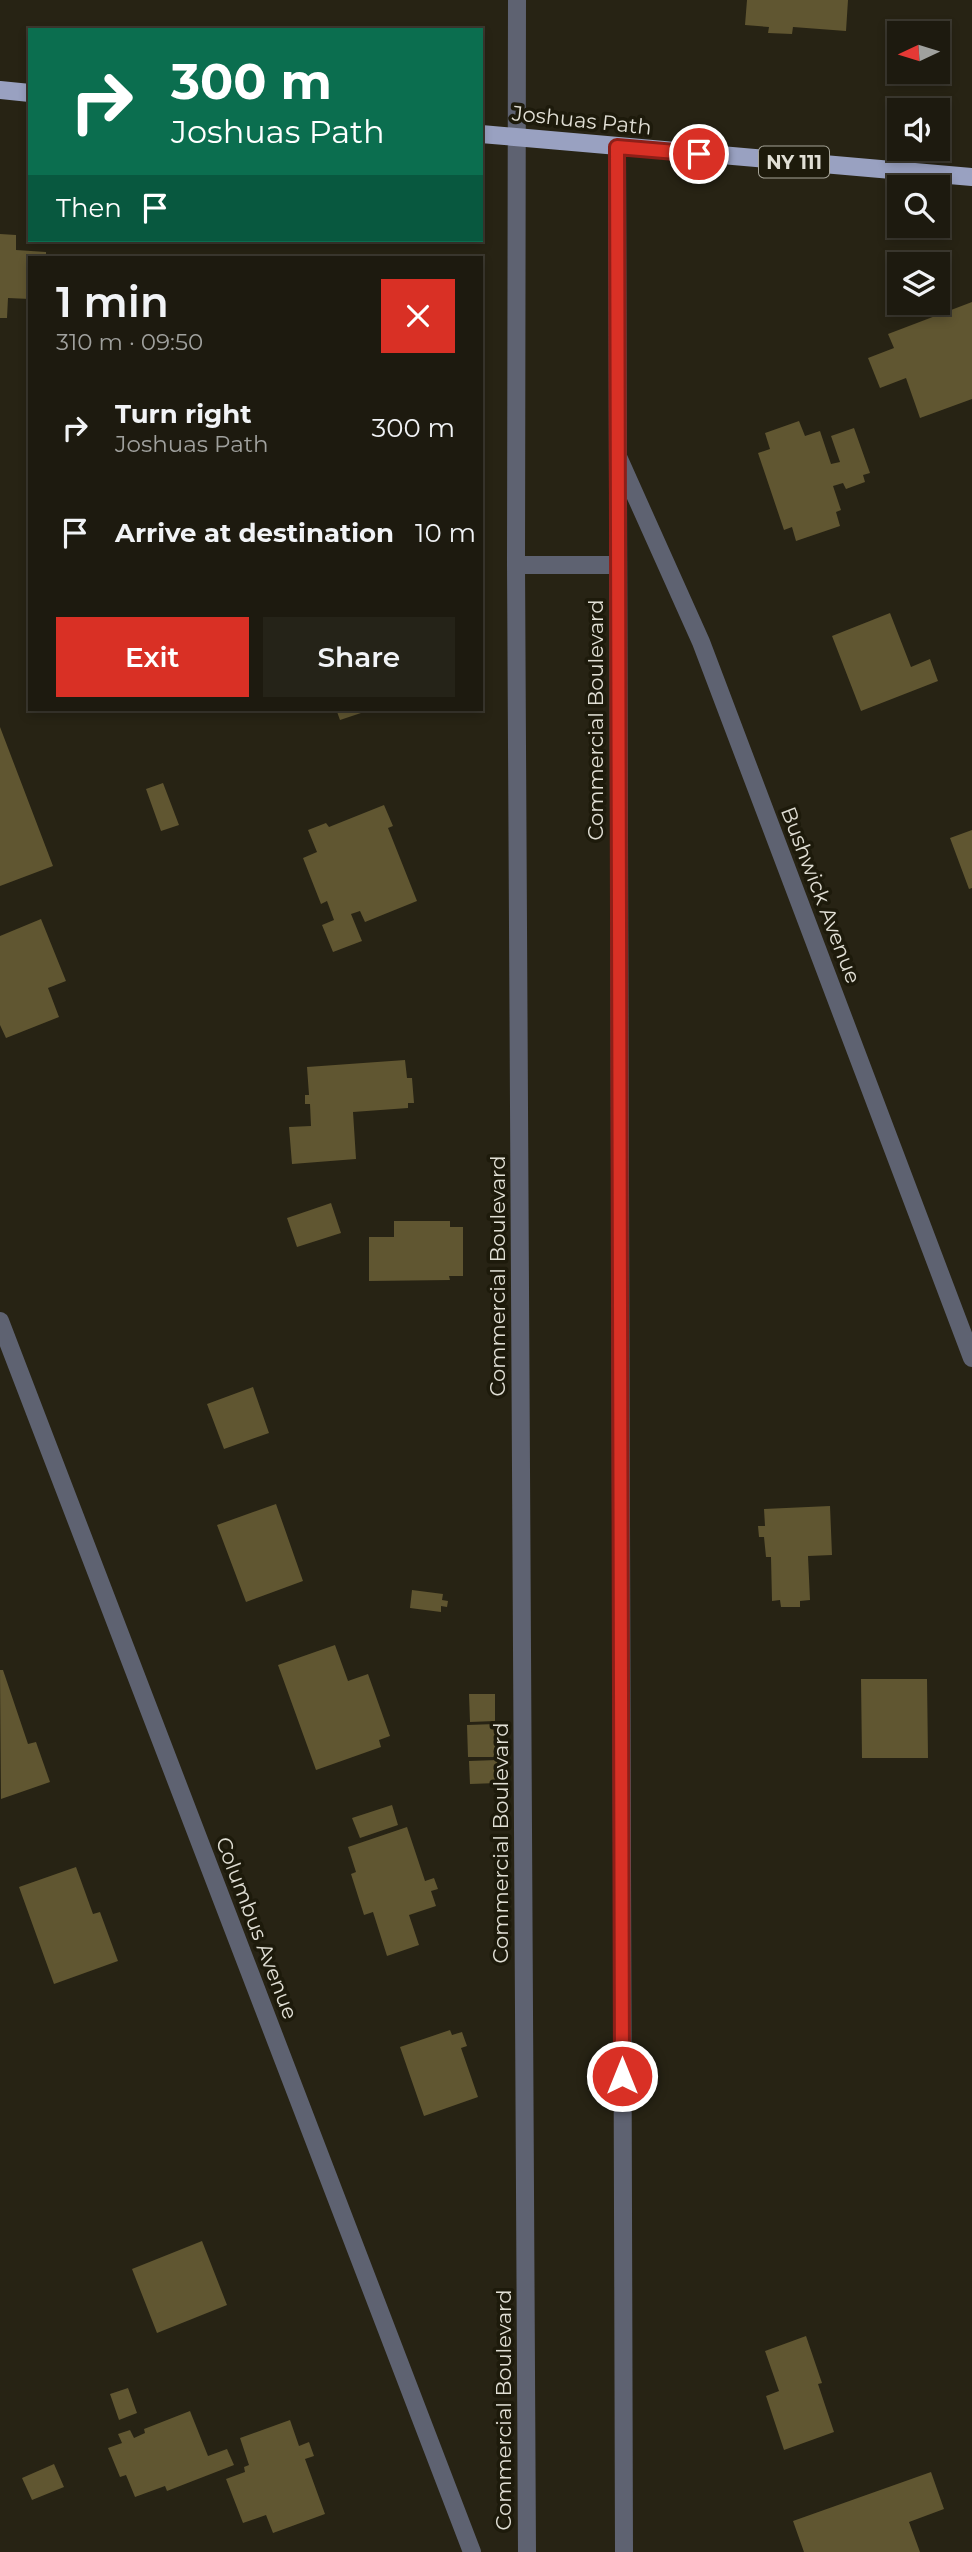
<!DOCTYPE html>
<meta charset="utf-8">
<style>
:root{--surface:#1d1a0f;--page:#252318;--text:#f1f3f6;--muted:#a0a19e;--line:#3b382f;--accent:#d93025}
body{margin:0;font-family:Montserrat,sans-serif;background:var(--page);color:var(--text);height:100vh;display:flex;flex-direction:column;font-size:26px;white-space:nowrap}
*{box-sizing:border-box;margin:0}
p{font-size:23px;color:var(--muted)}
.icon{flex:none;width:38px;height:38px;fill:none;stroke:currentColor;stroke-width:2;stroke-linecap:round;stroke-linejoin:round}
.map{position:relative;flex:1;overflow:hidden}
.details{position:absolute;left:28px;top:256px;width:455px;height:455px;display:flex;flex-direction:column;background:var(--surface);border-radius:0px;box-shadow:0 4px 10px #0003,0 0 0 2px var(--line)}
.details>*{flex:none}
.hud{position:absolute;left:28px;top:28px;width:455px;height:214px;border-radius:0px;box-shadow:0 4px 10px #0003,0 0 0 2px var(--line);background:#0b6e4f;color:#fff;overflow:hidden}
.needle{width:46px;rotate:266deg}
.buttons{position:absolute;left:887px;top:21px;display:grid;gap:14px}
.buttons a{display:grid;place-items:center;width:63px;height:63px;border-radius:0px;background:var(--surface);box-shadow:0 4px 10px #0003,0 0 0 2px var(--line);font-size:35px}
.pin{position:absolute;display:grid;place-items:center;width:60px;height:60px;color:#fff;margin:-30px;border:4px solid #fff;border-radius:50%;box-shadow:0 2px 7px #0007}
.me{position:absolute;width:77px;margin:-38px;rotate:0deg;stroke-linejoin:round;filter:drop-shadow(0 0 5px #0008)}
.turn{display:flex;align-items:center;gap:24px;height:147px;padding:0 28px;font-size:32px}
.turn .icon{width:91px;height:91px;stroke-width:2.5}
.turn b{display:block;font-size:49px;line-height:60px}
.then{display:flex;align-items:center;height:66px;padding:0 28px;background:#0003;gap:14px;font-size:26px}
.round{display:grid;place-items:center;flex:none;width:74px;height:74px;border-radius:0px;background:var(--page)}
.head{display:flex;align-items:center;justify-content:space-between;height:119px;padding:0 28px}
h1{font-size:42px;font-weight:600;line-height:52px}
.action{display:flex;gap:14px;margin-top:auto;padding:14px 28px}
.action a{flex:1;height:80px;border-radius:0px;background:var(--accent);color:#fff;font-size:28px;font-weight:600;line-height:80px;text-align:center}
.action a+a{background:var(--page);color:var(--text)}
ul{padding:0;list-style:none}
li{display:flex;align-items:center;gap:21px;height:105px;padding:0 28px}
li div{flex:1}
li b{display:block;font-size:26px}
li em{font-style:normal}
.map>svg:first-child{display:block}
</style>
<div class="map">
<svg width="972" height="2552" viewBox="0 0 972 2552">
<rect width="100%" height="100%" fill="#272314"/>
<!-- building -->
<path fill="#605631" d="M747,0H848L846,31L793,27L792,34L768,33L769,27L745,25Z
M0,234L16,235V250L46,252V257H30V299L8,298L7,318H0Z
M972,302V399L920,418L906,378L880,388L868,358L894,348L888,334Z
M799,421L805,436L820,431L831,464L840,462L831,436L854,428L870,473L863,475L865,482L846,489L843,483L833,486L841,510L836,512L840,526L796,541L792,527L784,530L758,453L770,449L765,433Z
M890,613L911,667L930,659L938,681L861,711L832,636Z
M336,709H373L340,720Z
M0,727L53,866L0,886Z
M163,783L179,825L161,831L146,789Z
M384,805L393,826L388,828L417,901L365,922L360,911L351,914L362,941L333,952L322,925L334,920L327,901L321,904L303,858L317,852L308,830L326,823L329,827Z
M972,830V888L969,889L950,838Z
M41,919L66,981L48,988L59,1017L6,1038L0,1025V936Z
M405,1060L407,1078H412L414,1103H408V1108L353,1112L356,1159L292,1164L289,1127L311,1126L310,1104H305V1095H309L307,1067Z
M331,1203L341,1233L297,1247L287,1218Z
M394,1221H450V1227H463V1276H449L450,1280L369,1281V1237H394Z
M253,1387L269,1433L224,1449L207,1404Z
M276,1504L303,1581L246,1602L217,1525Z
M830,1506L832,1555L808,1556L810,1600L800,1601V1607H781L780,1600L772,1601L771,1557H766L764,1537H759L758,1526H765L764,1509Z
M412,1590L443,1594L442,1600L448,1601L447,1607L441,1606V1612L410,1608Z
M335,1645L348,1681L368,1674L390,1736L379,1740L381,1747L316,1770L278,1665Z
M0,1670H3L28,1744L36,1742L50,1782L1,1799Z
M861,1679H927L928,1758H862Z
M469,1694H495V1721L470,1722Z
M496,1724V1757H468L467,1725Z
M497,1760L498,1783L470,1784L469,1761Z
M392,1805L398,1825L360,1838L352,1818Z
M407,1827L425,1881L434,1878L438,1889L431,1891L436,1906L409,1915L419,1945L387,1956L373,1912L364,1915L351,1874L356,1872L348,1847Z
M76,1867L93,1914L100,1912L118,1961L54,1984L19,1887Z
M450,2030L452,2035L462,2032L467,2046L461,2048L478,2097L424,2116L400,2047Z
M202,2241L227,2305L157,2333L132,2269Z
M806,2336L822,2383L818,2384L834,2432L784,2450L766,2396L779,2391L765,2351Z
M128,2388L137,2413L119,2420L110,2394Z
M190,2411L208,2456L227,2449L234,2465L167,2491L165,2486L135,2497L126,2475L120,2477L108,2448L122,2443L118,2434L130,2430L134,2438L145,2433L144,2429Z
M290,2420L299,2446L309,2442L314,2456L305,2459L325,2514L273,2533L266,2515L243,2523L226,2479L245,2472L244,2467L249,2465L240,2438Z
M54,2464L64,2487L32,2500L22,2478Z
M931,2472L944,2509L909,2522L920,2552H804L793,2521Z"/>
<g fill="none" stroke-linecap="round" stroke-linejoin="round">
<!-- minor -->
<path stroke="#5e6271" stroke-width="18" d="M517,0L516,565L527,2552
M617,147L624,2552
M619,459L701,642L972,1358
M516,565H617
M0,1321L472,2552"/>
<!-- major -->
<path stroke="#99a1c1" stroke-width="18" d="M0,90L30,93
M481,134L972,177"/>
</g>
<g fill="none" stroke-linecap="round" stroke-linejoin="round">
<defs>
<path id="route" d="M622,2076L617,147L699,154"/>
</defs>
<!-- route casing -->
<use href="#route" stroke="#8d1f18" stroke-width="18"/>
<!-- route -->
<use href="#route" stroke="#d93025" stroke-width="12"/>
</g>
<g text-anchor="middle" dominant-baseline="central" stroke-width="7" stroke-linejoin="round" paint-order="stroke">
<!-- shield labels -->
<rect fill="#1d1a0b" stroke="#a6a498" stroke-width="2" x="759" y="146.5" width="70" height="31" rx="5"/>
<g font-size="19" font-weight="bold" fill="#e1dfd5">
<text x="794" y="162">NY 111</text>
</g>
<!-- street labels -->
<g font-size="21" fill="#e1dfd5" stroke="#1d1a0b">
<text transform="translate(582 120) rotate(6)">Joshuas Path</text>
<text transform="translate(595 720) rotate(-90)">Commercial Boulevard</text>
<text transform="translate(821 895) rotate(69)">Bushwick Avenue</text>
<text transform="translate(497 1276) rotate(-90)">Commercial Boulevard</text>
<text transform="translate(500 1843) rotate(-90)">Commercial Boulevard</text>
<text transform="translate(257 1928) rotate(69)">Columbus Avenue</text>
<text transform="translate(503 2410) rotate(-90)">Commercial Boulevard</text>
</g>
</g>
</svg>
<div class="buttons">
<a><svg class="needle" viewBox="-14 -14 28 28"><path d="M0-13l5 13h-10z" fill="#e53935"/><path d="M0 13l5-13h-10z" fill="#a0a19e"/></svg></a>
<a><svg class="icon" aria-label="sound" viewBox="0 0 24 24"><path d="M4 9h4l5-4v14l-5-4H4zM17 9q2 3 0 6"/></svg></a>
<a><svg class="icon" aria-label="search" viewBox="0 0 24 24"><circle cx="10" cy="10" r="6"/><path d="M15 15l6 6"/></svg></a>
<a><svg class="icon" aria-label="layers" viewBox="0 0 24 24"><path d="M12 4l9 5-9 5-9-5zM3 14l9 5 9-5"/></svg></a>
</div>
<div class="pin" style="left:699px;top:154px;background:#d93025"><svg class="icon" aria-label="arrive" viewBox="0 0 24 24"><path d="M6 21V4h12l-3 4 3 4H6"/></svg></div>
<svg class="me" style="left:622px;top:2076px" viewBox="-20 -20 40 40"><circle r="17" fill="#d93025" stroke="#fff" stroke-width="3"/><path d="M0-11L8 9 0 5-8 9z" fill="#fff"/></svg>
<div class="hud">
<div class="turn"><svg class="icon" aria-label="right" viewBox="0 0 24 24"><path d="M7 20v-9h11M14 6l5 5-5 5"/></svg><div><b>300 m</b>Joshuas Path</div></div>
<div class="then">Then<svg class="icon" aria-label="arrive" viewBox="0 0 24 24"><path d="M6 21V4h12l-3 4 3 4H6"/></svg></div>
</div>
<section class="details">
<div class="head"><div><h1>1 min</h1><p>310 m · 09:50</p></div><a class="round" style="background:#d93025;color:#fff"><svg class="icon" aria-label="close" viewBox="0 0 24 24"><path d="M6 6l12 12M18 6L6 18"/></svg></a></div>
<ul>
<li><svg class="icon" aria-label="right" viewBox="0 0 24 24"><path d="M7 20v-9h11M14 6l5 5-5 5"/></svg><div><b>Turn right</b><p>Joshuas Path</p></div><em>300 m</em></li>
<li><svg class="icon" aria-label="arrive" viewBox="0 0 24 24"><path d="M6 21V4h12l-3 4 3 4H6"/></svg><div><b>Arrive at destination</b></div><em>10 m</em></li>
</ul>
<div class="action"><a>Exit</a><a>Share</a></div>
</section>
</div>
